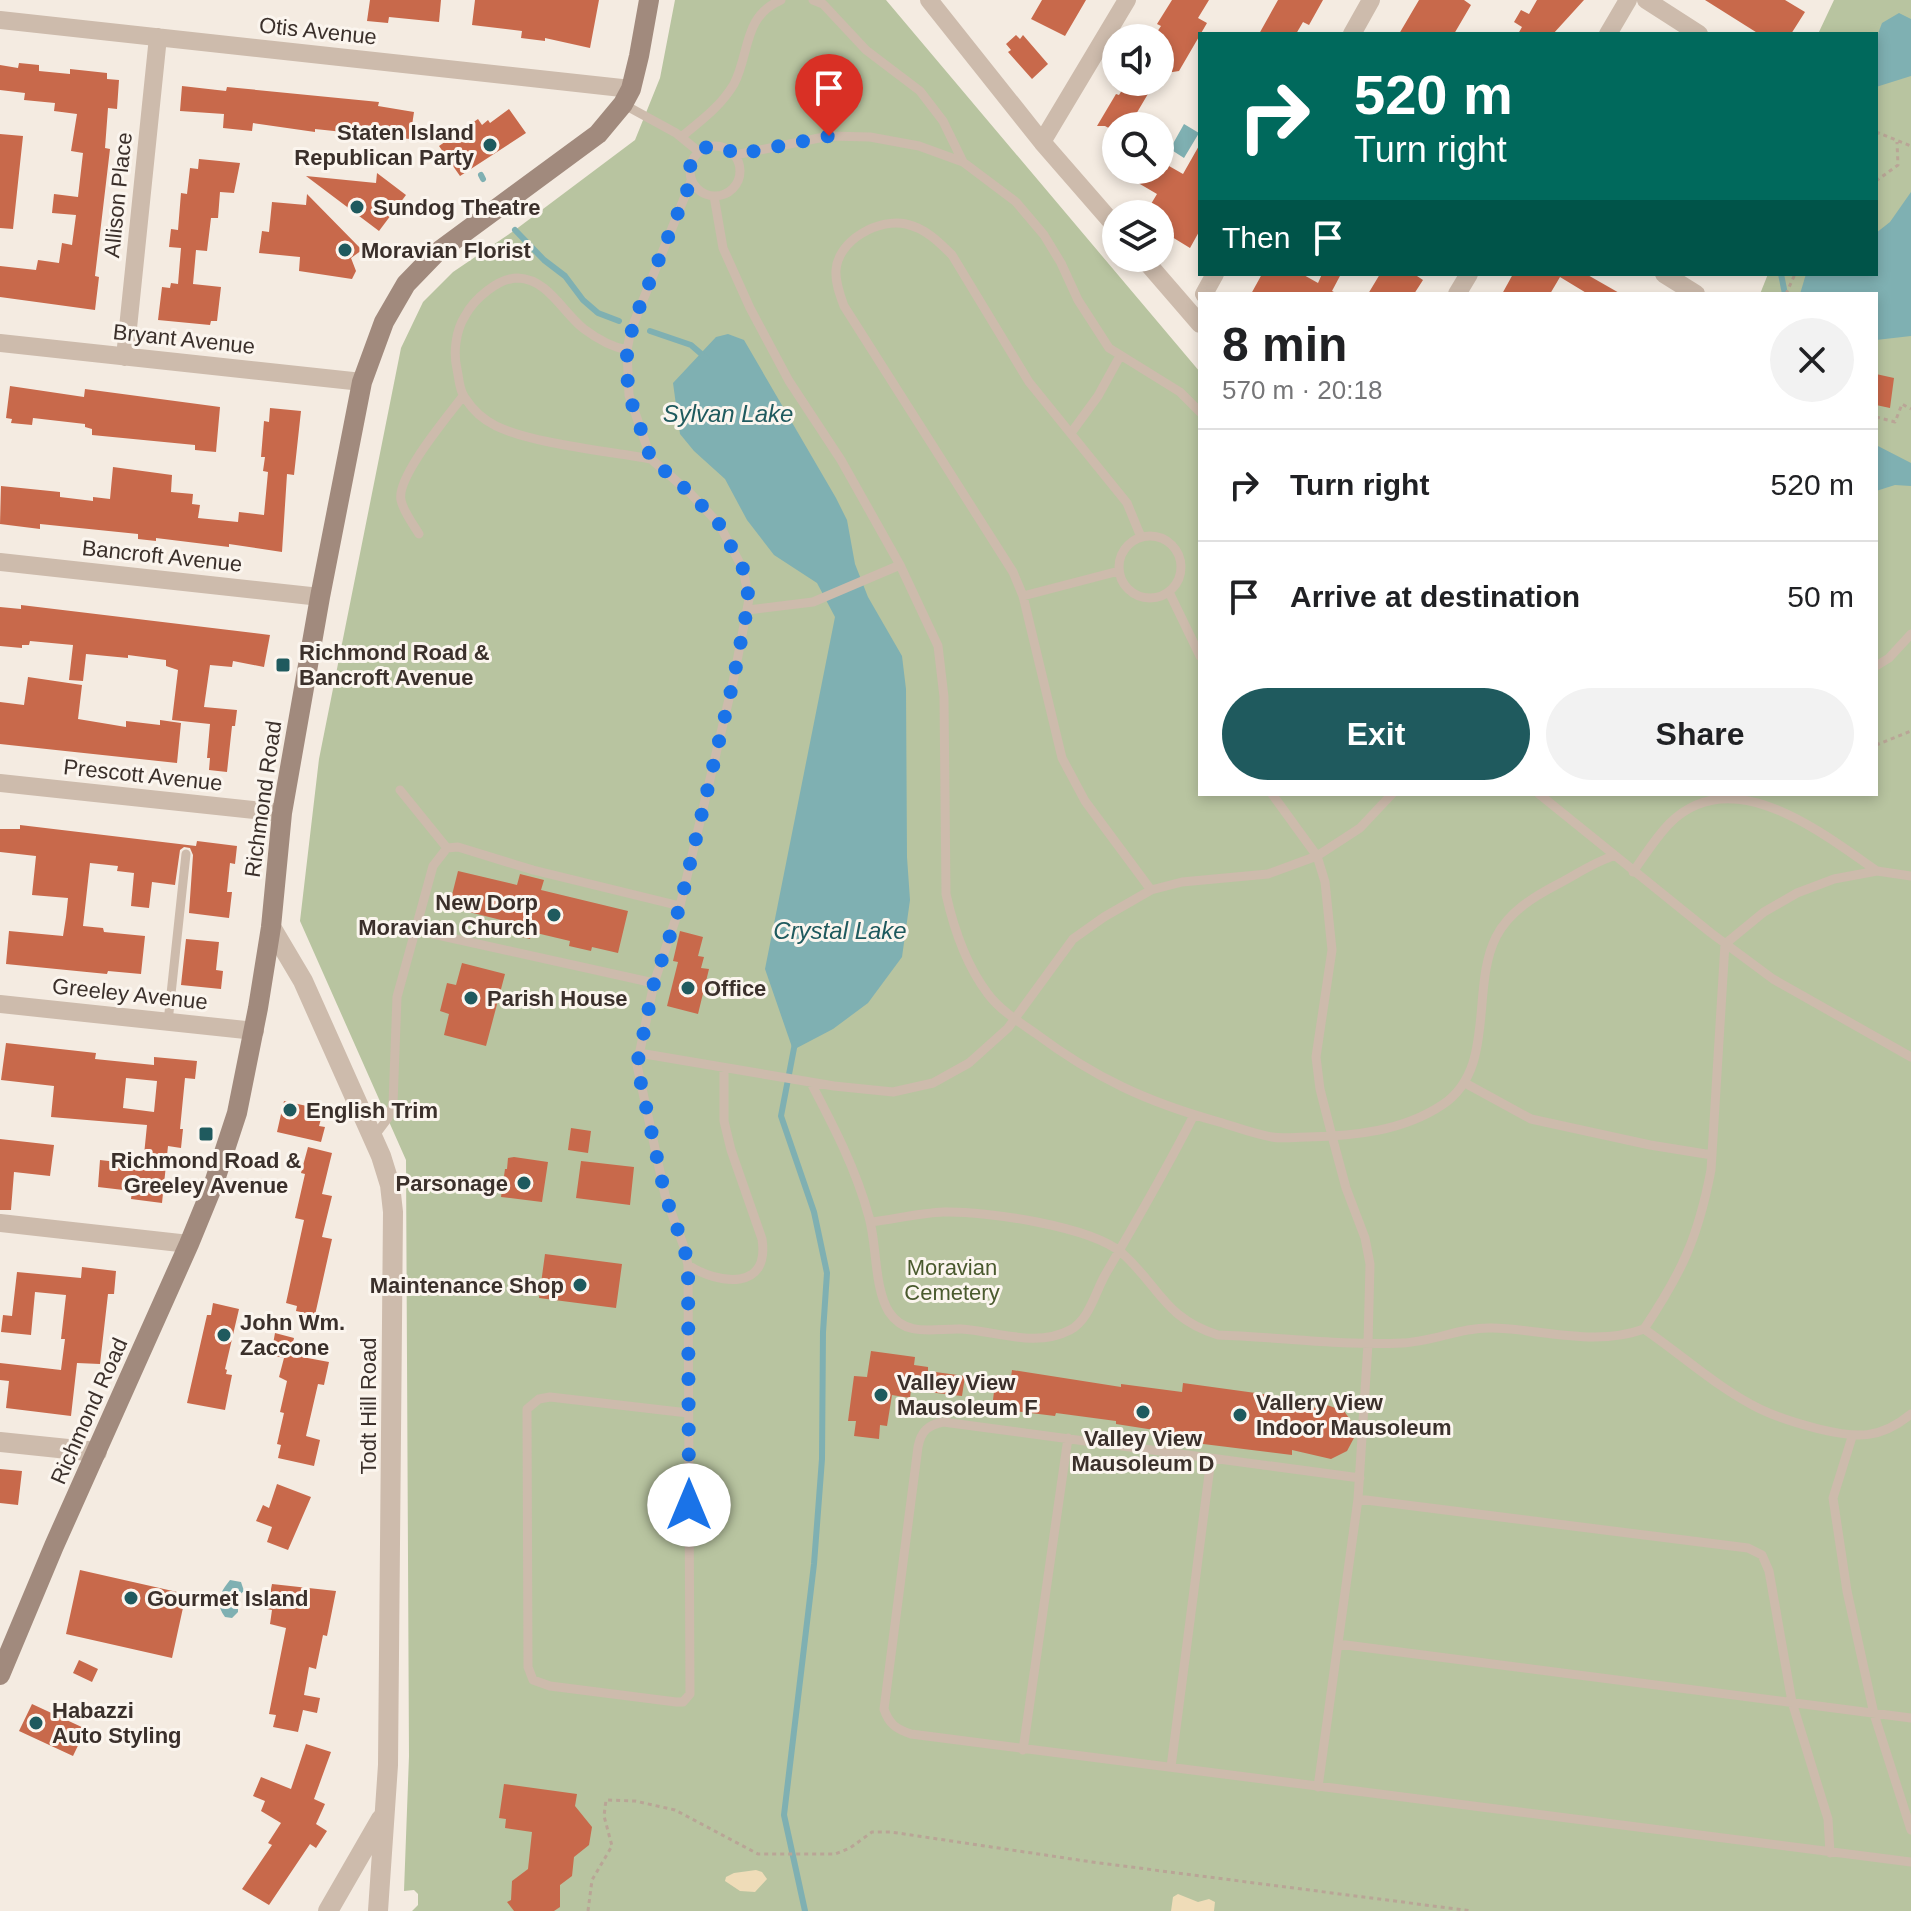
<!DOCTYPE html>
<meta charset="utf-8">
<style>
:root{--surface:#fff;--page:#f2f2f2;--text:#202124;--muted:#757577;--line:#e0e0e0;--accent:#1f5a5e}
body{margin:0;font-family:Helvetica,sans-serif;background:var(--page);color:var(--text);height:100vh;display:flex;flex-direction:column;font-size:30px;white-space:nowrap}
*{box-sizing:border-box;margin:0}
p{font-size:26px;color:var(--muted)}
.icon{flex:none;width:44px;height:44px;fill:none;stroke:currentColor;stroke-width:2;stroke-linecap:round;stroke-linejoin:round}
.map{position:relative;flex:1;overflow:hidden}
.sheet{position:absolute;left:1198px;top:292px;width:680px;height:504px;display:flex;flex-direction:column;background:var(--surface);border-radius:0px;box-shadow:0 4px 12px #0003}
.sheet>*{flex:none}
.guide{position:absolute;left:1198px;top:32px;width:680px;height:244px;border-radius:0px;box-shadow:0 4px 12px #0003;background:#00695c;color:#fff;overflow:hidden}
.tools{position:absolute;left:1102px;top:24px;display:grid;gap:16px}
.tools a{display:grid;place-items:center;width:72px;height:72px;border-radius:50%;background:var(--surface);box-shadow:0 4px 12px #0003;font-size:40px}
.pin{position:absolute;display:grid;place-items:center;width:68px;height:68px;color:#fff;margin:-82px -34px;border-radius:50% 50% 50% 0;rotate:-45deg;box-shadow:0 0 8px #0007}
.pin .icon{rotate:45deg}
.me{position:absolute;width:88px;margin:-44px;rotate:0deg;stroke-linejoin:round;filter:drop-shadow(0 0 6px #0008)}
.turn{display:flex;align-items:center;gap:28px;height:168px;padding:0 24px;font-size:36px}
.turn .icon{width:104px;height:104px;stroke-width:2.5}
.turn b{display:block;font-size:56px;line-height:68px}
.then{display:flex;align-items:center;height:76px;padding:0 24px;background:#0003;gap:16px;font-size:30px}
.round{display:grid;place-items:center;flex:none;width:84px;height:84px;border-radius:42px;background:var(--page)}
.headline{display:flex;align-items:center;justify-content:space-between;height:136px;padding:0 24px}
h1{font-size:48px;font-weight:700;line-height:60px}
.primary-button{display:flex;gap:16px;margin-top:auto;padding:16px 24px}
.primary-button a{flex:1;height:92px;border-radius:48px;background:var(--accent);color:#fff;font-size:32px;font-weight:700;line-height:92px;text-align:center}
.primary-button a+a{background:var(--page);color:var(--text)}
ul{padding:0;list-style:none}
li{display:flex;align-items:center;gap:24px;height:112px;padding:0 24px;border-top:2px solid var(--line)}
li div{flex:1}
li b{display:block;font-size:30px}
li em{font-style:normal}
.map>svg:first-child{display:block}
</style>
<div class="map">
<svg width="1911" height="1911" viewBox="0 0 1911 1911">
<rect width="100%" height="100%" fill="#f4ebe1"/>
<!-- green -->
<path fill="#b8c4a0" d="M675,0H886L1200,372V794H1876V294H1760L1768,274H1876V34H1818L1834,0H1911V1911H412L418,1905V1894L414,1890L404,1891L409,1756L406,1160L300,921L319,759L401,348L423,302L453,272L515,230L635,140L660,78Z"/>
<!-- sand -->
<path fill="#efdcb8" d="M756,1870L762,1872L767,1879L755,1892L740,1891L725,1881L726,1877L734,1873Z
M1178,1894L1198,1902L1209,1899L1215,1902L1214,1911H1171L1173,1897Z"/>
<!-- water -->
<path fill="#7fb0b2" d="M1899,13L1911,19V76L1876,87V39L1882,23Z
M1184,124L1199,133L1184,158L1170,149Z
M1911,192V336L1876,340V294H1800L1806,274H1876V233L1890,222Z
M728,334L744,340L836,498L847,520L855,564L868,597L902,656L906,689L907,857L910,900L902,957L868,1003L833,1029L793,1050L765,969L835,617L817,583L774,555L747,520L725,479L694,451L680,434L673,383L716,337Z
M1876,445L1911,463V486L1895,485L1876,491Z
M230,1580L241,1582L244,1591L238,1596V1612L232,1618L225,1617C214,1602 220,1593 230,1580Z"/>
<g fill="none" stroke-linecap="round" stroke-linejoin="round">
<!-- stream -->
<path stroke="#7fb0b2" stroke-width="6" d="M481,175L483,179
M515,230L544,260L565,276L583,300L598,313L619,321
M1781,274L1785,294
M650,331L691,345L706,358
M795,1043L781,1116L814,1212L827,1273L823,1332L822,1459L814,1564L784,1815L805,1911"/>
</g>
<!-- building -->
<path fill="#c8694b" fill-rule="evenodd" d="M370,0H441L439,22L389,17L388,23L367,21Z
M475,0H599L590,48L545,38V41L521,38L522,31L472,25Z
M1042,0H1086L1065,36L1031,19Z
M1172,0H1209L1198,18L1207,23L1179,71L1160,74V38H1153L1161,26L1157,24Z
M1278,0H1323L1309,25L1303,22L1296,34H1259Z
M1419,0H1464L1471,5L1454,34H1399Z
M1537,0H1584L1553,34H1518L1522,27L1514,22L1521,10L1529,14Z
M1705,0H1785L1805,12L1791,34H1759Z
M1016,35L1020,39L1023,35L1048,64L1032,79L1008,52L1011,50L1006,44Z
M19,63L39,65V71L70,74V69L107,73V79L119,80L117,109L108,108L105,148L110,149L95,276L99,277L95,310L0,297V266L36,270L38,260L59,263L62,243L72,245L76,215L52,213L54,194L78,197L83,153L71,151L77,114L54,111L55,103L24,100L25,93L0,90V65L18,68Z
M1127,82H1155L1129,126H1116V132L1105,126H1097L1116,94L1119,95Z
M182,86L226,91L227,87L379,102L378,106L414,112L410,139L315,129V132L253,123L252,131L223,128L224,114L180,111Z
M509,109L526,133L460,176L439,146L478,119L482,125L488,120L490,123Z
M0,134L23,136L13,229L0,228Z
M1200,144V230L1190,248L1172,237L1174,233L1162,226L1166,219L1148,209L1157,194L1116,170H1167L1169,166L1183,174Z
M199,159L240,163L234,193L220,192L218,218H211L207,251L196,250L193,284L221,287L217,321H211L210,325L158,320L162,287L170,288L171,283L178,284L181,248L169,247L171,229L178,230L181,193L187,194L190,168L198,169Z
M377,173L406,195L379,231L306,176L376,183Z
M307,194L362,250L351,258L356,271L352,279L299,271L300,257L259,253L262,231L269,232L272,202L306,205Z
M1262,274H1302L1318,283L1322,274H1341L1332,291L1338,294H1251Z
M1380,274H1414L1423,280L1414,294H1368Z
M1513,274H1586L1621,294H1588L1560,277L1550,294H1502Z
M1876,374L1894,378L1890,408L1876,405Z
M10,386L84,397L85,389L220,407L216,452L195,450V445L92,435V429L85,427V424L33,418L32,425L11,423L12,419L6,418Z
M270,408L301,411L294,475L287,474L282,552L229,544V547L156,538V541L138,539V534L40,524V529L0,524L1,486L60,492V497L93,501V497L110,499L113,467L172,475L171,492L193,494L192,504L200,505L198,518L238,522L239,512L264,515L268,472L263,471L265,457H261L264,421L269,422Z
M21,605L270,635L264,667L233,661L232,667L210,665L204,707L237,710L235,726H232L227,772L209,770L210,758H207L210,724L172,720L178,670L166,666V660L128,655V658L86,654L83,681L69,680L73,645L30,641L29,645H22V648L0,646V607L21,609Z
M28,677L82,685L78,719L126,727V721L160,725V720L181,723L177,763L0,744V702L24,705Z
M20,825L196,846L197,841L237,846L235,864L230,863L227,892H232L229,918L189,913L193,855L190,848L184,847L180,850L175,885L152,882L149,908L131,906L134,873L117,871L118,866L90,863L83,926L103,928L104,932L145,936L141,974L108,971L107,974L6,964L9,931L63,936L66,917L68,898L32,895L36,856L0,852V829H20Z
M458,871L517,885L520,874L544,880L541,890L628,911L618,953L592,947L591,951L569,946L570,941L532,932L530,939L506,933L509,922L449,907Z
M680,931L703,937L698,956L704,957L701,968L709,969L698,1014L667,1006L678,962L673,961Z
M186,939L219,942L216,970L223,971L221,989L181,985Z
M462,963L505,974L486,1046L444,1035L449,1014L440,1011L447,983L456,985Z
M6,1043L96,1053L95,1059L154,1065V1057L197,1061L195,1079L185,1078L180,1129H183L181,1148L168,1146L162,1203L131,1199L132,1191L98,1187L100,1160L143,1165L147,1125L51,1117L54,1086L1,1080ZM126,1078L157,1081L154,1112L123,1108Z
M284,1101L316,1108L314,1117L321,1119L319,1126L325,1127L321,1142L277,1132Z
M571,1128L591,1131L588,1153L568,1150Z
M0,1139L54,1145L50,1176L14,1172L11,1210H0Z
M308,1147L332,1153L322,1194L332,1196L322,1237L332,1239L315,1315L296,1311L297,1306L286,1303L304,1220L295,1218L305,1174L301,1173Z
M514,1157L548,1162L542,1202L501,1197L505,1169H507L508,1158Z
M581,1161L634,1167L630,1205L576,1198Z
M545,1254L622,1264L616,1308L539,1298Z
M82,1267L116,1271L114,1294H108L100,1364L77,1363L71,1416L6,1408L9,1381L0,1380V1363L61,1370L65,1339H61L66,1295L35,1292L31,1335L1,1332L3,1315L12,1316L17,1272L81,1278Z
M213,1303L239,1309L225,1369L227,1370L226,1374L232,1375L225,1410L187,1403L207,1315H211Z
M275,1333L294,1338L292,1347L304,1349L302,1357L329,1362L324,1385L318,1384L306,1436L320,1440L314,1466L278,1458L281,1445L277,1444L284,1413L280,1412L287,1381L279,1377L284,1358L271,1355Z
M871,1351L915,1357L914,1365L928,1367V1371L965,1376L962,1396L911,1390L910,1398L892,1395L887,1426L880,1425L879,1439L854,1436L856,1421H848L854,1376L867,1377Z
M1012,1370L1121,1387V1384L1182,1392L1183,1383L1300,1399L1299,1403L1309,1404L1312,1408L1327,1405L1344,1411L1354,1425L1355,1436L1347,1451L1331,1459L1292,1450V1455L1179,1441L1180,1434L1116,1424V1421L1056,1413L1055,1416L1006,1410L1007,1402L993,1400L996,1375L1011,1377Z
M0,1469L22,1471L18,1505L0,1503Z
M277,1484L311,1497L288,1550L267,1542L272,1527L256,1521L263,1505L269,1508Z
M80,1570L186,1594L172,1658L66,1634Z
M272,1584L336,1591L327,1636L323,1635L316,1669L309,1667L304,1695L320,1698L317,1713L303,1710L298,1732L273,1727L276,1715L269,1714L286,1628L270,1624L272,1610L267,1609Z
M79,1660L98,1669L92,1682L73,1673Z
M32,1704L86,1729L73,1756L19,1731Z
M306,1744L331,1752L314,1799L325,1804L316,1824L327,1831L316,1848L310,1844L269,1905L242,1889L272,1845L268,1843L281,1823L261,1811L265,1801L253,1796L261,1777L291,1789Z
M504,1784L577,1794L575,1806L592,1827L589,1845L574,1857L572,1876L560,1885V1907L554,1911H514L507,1902L511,1900L512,1881L528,1869L532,1832L505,1828L506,1819L499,1818Z"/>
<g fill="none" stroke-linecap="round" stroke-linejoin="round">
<!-- path -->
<path stroke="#b9a596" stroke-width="3" stroke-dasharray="4 4" stroke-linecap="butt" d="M1876,132L1911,146
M1876,181L1898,165L1897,142
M1786,294L1795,274
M1876,417L1895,422L1902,404L1911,409
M1876,745L1911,731
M588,1911L592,1880L612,1846L604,1816L606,1800L635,1801L675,1810L758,1854H835L850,1848L872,1832H891L1092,1862L1472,1911"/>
<!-- service -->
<path stroke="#cdbbac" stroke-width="9" d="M813,0L823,4L866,50L920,91L943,121L963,162
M623,104L676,133L698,151
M681,137C701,121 721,106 734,84C750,53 743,16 781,0
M690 171a25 25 0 1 1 50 0a25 25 0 1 1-50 0Z
M735,155L829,136L870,137L919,146L963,162L1016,202L1044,235L1061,263L1078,300L1109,348L1180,392L1200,412
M691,181L631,330L627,350L629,395L651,459L690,493L719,524L743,569L749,599L733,682L680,906L654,983L637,1065L665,1195L684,1247L688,1265C719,1285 770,1291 762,1239L731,1150L724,1121V1068
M714,196L723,248L750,308L789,381L841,460L900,565L938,646L944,697L946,894C954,930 966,965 988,994C1000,1010 1019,1022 1035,1033C1095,1078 1147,1102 1219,1122C1236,1127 1254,1134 1272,1137C1283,1139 1296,1137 1308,1137C1354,1136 1403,1131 1442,1105C1497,1069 1470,989 1496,937C1509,911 1535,896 1560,883C1577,874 1596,861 1614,856
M627,350C612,347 596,338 584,329C563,313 548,279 518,278C498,278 474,299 465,316C456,330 453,352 457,369C459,378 459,390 465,398C472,409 484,420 496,426C534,444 607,451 651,459
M1071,433L1098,396L1120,356
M419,534C413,524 403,511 401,500C396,477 449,415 463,396
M1119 567a31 31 0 1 1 62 0a31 31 0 1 1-62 0Z
M1141,537L1127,503L1029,382L952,255C939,242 925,228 906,224C879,218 838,240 836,270C835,282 840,295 844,306L1013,572L1023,596L1062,758L1085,801L1151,890
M1169,592L1200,656
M1023,596L1119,571
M748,610L813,602L900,565
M1876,666L1889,658L1911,634
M400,790L447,848
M1272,794L1317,856L1325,882L1332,950L1316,1057L1320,1089L1332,1136L1346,1188L1365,1238L1370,1264L1368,1344L1358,1499L1318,1787
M1539,794L1711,933L1773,979L1911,1057
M1633,872C1645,855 1656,837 1670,823C1733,761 1822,833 1877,871
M1911,876L1877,871L1834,879L1797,893L1764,912L1725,944L1711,1170C1698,1238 1682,1272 1644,1329C1682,1355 1719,1389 1760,1409C1779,1418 1799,1424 1819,1429C1856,1438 1880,1440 1911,1414
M415,930L654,983
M168,1022L186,854
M639,1053L834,1086L893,1092L933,1083L969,1063L1008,1028L1073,939L1104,917L1151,890L1182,882L1268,874L1317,856L1360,828L1392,794
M811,1083C834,1127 856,1169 869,1217C877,1245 874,1288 889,1312C906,1338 935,1328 961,1329C996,1331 1036,1348 1070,1330C1089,1320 1095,1293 1105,1275C1136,1222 1166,1170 1194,1115
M1465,1083L1531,1119L1650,1145L1712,1155
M373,1138L388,1118L393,1104L397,997L433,866L447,848L458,847L533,870L680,906
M871,1222C895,1219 920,1213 944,1212C986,1211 1090,1226 1122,1253C1160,1287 1164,1318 1218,1335C1279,1337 1341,1346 1402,1343C1432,1342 1462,1327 1492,1328C1542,1329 1595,1347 1644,1329
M688,1265L690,1694L683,1702H676L550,1686L533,1680L528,1667L527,1409L539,1399L550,1397L688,1413
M1852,1437L1833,1498L1847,1591L1874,1714L1911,1830
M1360,1478L943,1422C928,1425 921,1431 918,1447L884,1709C889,1724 896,1729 911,1734L1911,1862
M1358,1499L1748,1548L1762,1555L1769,1571L1792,1702L1828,1819L1830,1853
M1338,1644L1911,1718
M1023,1750L1068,1438
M1171,1767L1211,1459"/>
<!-- minor -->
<path stroke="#cdbbac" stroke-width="18" d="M929,0L1042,142L1116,227
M1646,0L1699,34
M0,20L631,89
M1352,34L1371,0
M1608,34L1628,0
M1042,142L1127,0
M1143,258L1200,324
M1664,274L1696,294
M1204,294L1215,274
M1457,294L1469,274
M0,343L362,382
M125,357L158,37
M0,562L320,597
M0,783L282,813
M0,1004L255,1031
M0,1223L189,1244"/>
<!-- tertiary -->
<path stroke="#cdbbac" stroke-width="20" d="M271,927L303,981L381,1156L390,1185L393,1212L388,1765L378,1911
M0,1442L97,1452
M328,1911L381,1819"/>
<!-- secondary -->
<path stroke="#a18a7d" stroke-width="20" d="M0,1675L54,1546L189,1244L214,1183L237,1113L258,1008L271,927L282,813L320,597L362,382L384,322L406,284L435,254L598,134L623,104L631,89L639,56L649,0"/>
</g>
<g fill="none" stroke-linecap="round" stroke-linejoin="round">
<!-- route -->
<path stroke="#1a73e8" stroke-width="14" stroke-dasharray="0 25.2" d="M689,1505L688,1265L684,1247L665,1195L637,1065L654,983L680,906L733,682L749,599L743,569L719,524L690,493L651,459L629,395L627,373V350L635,318L691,181C683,153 713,134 735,155L829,136"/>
</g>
<!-- markers -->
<g fill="#1f5a5e" stroke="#fbf5ee" stroke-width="3">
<circle cx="490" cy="145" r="8"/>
<circle cx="357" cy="207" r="8"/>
<circle cx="345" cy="250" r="8"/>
<rect x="275" y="657" width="16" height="16" rx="4"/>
<circle cx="554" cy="915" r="8"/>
<circle cx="688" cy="988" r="8"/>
<circle cx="471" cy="998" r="8"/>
<circle cx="290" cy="1110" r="8"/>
<rect x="198" y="1126" width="16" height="16" rx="4"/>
<circle cx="524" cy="1183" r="8"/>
<circle cx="580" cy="1285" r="8"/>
<circle cx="224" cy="1335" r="8"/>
<circle cx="881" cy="1395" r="8"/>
<circle cx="1143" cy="1412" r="8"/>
<circle cx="1240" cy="1415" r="8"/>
<circle cx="131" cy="1598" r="8"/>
<circle cx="36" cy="1723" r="8"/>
</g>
<g text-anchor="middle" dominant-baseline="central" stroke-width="6" stroke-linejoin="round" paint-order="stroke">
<!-- street labels -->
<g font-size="22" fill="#3b302b" stroke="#fbf5ee">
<text transform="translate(318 31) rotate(6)">Otis Avenue</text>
<text transform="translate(118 195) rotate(-84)">Allison Place</text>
<text transform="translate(184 339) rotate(6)">Bryant Avenue</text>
<text transform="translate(162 556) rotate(6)">Bancroft Avenue</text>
<text transform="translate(143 775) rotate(6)">Prescott Avenue</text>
<text transform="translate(263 799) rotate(-82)">Richmond Road</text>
<text transform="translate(130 994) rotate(6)">Greeley Avenue</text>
<text transform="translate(368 1406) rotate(-90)">Todt Hill Road</text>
<text transform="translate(89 1411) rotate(-66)">Richmond Road</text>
</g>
<!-- poi labels -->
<g font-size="22" font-weight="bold" fill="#3b302b" stroke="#fbf5ee" text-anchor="start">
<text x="474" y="132" text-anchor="end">Staten Island<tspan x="474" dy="25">Republican Party</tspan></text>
<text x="373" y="207">Sundog Theatre</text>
<text x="361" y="250">Moravian Florist</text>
<text x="299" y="652">Richmond Road &amp;<tspan x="299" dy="25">Bancroft Avenue</tspan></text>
<text x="538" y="902" text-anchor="end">New Dorp<tspan x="538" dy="25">Moravian Church</tspan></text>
<text x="704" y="988">Office</text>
<text x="487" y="998">Parish House</text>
<text x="306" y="1110">English Trim</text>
<text x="206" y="1160" text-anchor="middle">Richmond Road &amp;<tspan x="206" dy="25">Greeley Avenue</tspan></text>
<text x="508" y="1183" text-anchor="end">Parsonage</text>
<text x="564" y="1285" text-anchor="end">Maintenance Shop</text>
<text x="240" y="1322">John Wm.<tspan x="240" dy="25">Zaccone</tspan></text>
<text x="897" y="1382">Valley View<tspan x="897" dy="25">Mausoleum F</tspan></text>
<text x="1256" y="1402">Vallery View<tspan x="1256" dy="25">Indoor Mausoleum</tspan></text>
<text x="1143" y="1438" text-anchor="middle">Valley View<tspan x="1143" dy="25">Mausoleum D</tspan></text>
<text x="147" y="1598">Gourmet Island</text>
<text x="52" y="1710">Habazzi<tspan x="52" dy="25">Auto Styling</tspan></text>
</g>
<!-- park labels -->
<g font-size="22" fill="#4a5a2e" stroke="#fbf5ee">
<text x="952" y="1267">Moravian<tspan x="952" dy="25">Cemetery</tspan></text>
</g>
<!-- water labels -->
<g font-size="24" font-style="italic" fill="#1f5a5e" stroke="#fbf5ee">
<text x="728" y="413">Sylvan Lake</text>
<text x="840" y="930">Crystal Lake</text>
</g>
</g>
</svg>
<div class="tools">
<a><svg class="icon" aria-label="sound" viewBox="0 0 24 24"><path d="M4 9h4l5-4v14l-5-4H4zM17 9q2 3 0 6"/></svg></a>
<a><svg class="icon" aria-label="search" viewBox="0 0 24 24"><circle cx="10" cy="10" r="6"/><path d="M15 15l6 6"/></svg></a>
<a><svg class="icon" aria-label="layers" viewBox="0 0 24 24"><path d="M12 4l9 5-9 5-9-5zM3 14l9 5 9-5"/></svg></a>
</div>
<div class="pin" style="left:829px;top:136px;background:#d93025"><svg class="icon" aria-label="arrive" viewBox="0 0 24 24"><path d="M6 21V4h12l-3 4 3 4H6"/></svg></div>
<svg class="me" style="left:689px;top:1505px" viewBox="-20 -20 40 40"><circle r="19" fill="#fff"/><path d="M0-13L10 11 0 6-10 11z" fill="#1a73e8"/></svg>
<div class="guide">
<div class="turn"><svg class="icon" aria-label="right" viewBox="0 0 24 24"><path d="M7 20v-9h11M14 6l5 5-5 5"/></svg><div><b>520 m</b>Turn right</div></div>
<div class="then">Then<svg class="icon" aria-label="arrive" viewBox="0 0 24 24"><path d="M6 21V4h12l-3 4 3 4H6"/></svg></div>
</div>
<section class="sheet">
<div class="headline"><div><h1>8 min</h1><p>570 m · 20:18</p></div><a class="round"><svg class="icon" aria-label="close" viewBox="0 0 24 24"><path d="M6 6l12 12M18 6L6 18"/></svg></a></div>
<ul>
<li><svg class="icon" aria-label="right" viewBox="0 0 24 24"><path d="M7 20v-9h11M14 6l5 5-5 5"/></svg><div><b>Turn right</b></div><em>520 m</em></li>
<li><svg class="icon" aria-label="arrive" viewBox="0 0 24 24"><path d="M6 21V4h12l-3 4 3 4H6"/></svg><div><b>Arrive at destination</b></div><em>50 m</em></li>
</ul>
<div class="primary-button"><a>Exit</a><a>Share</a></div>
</section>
</div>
